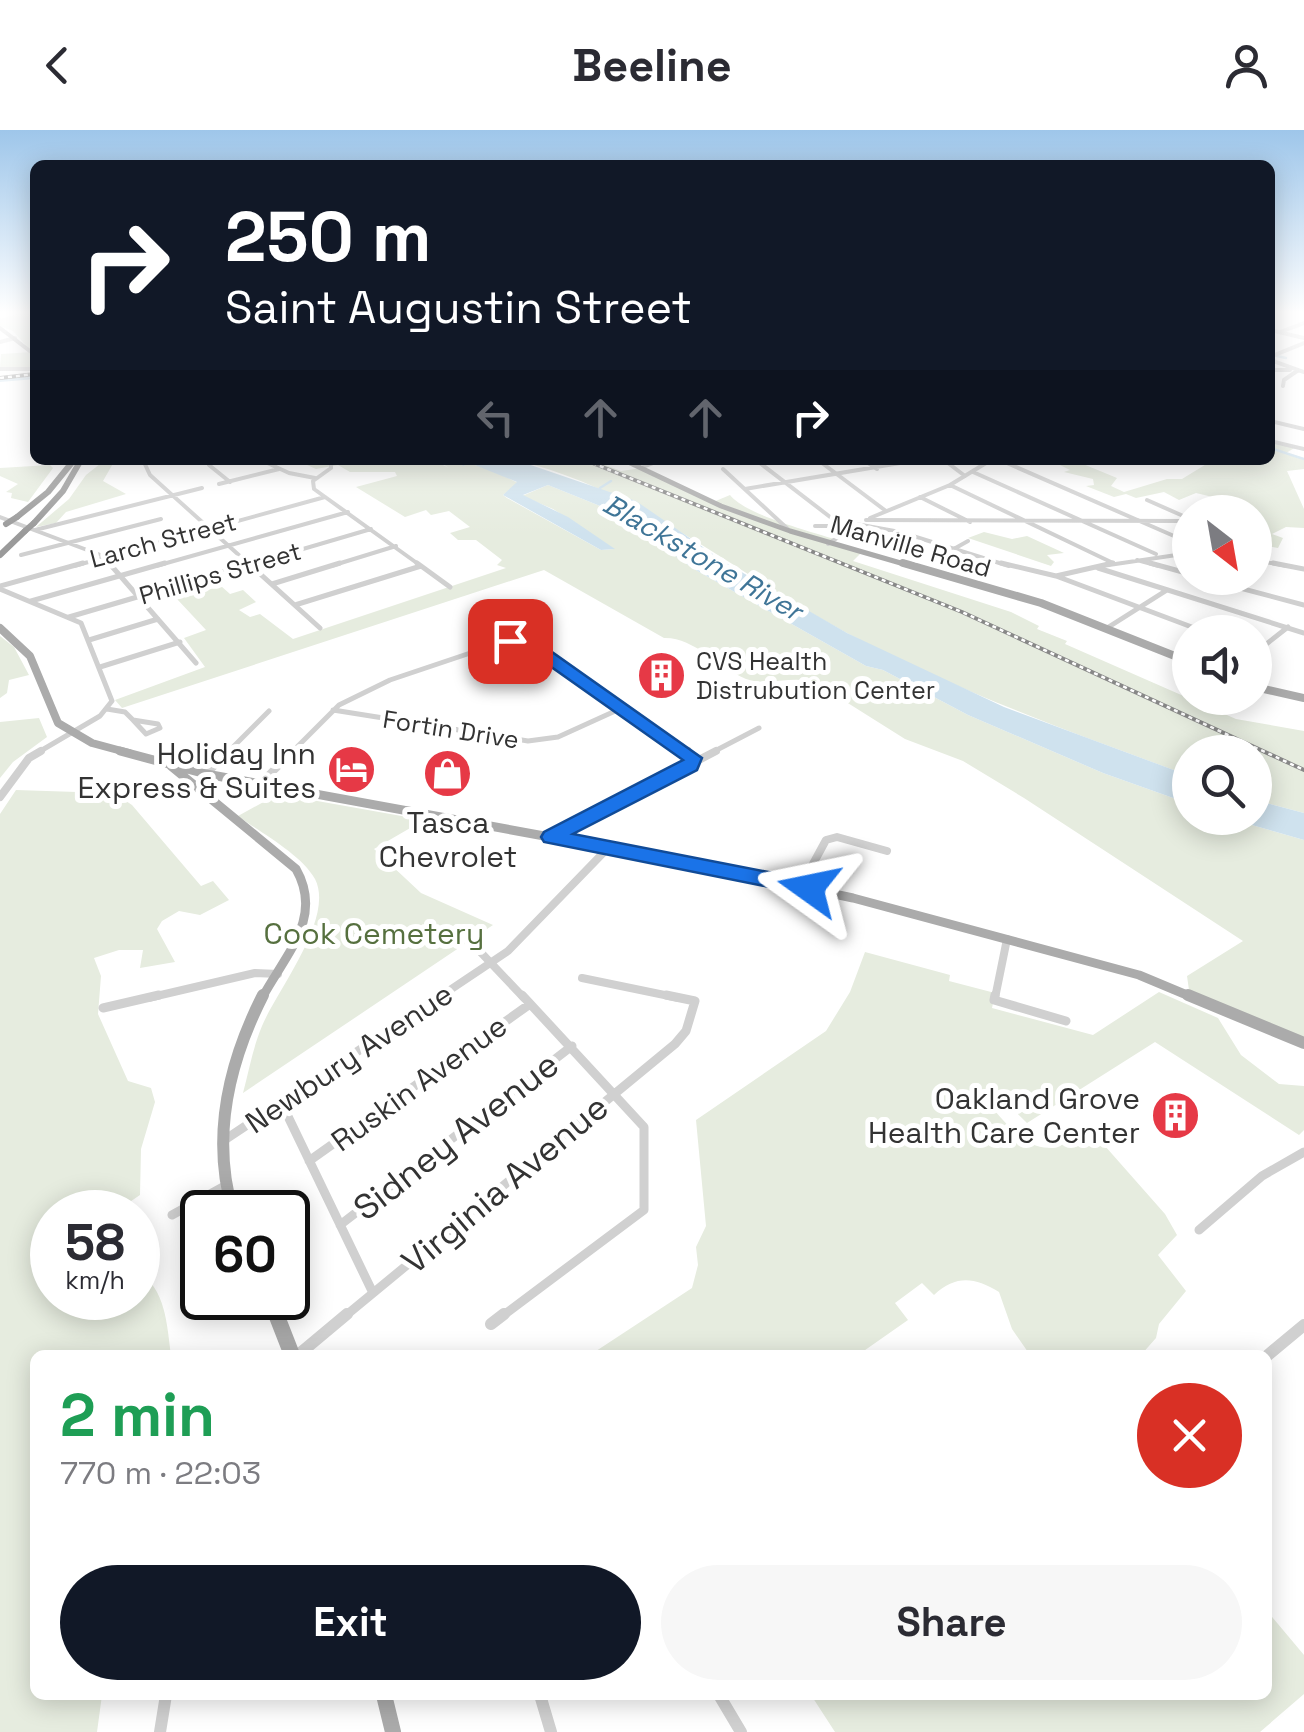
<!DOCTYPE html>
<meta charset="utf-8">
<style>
:root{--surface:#fff;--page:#f7f7f7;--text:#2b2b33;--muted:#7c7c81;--accent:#111827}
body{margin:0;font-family:"Space Grotesk",sans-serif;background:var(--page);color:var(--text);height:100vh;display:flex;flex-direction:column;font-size:38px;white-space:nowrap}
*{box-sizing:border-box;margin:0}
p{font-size:32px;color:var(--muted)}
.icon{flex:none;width:55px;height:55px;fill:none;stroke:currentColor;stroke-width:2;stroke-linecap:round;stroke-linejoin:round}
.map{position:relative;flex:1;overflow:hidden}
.panel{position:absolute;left:30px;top:1220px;width:1242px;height:350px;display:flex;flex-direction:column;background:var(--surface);border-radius:15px;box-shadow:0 5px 25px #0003}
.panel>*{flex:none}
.banner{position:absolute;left:30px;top:30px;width:1245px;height:305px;border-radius:15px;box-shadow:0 5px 25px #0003;background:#111827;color:#fff;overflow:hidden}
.needle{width:65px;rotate:149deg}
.tools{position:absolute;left:1172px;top:365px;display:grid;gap:20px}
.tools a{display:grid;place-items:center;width:100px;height:100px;border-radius:50%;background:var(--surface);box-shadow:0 5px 25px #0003;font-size:50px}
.speed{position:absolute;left:30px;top:1060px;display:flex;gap:20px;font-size:50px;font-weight:700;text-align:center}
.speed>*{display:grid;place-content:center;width:130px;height:130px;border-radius:50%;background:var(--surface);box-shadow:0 5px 25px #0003;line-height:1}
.speed small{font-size:25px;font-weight:400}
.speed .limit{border:5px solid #111;border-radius:15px;background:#fff;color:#111}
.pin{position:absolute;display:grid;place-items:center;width:85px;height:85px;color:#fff;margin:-42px;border-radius:20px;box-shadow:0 5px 15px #0006}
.me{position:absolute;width:110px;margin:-55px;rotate:282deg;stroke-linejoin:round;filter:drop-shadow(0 0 8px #0008)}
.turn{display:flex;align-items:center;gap:35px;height:210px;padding:0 30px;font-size:45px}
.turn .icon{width:130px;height:130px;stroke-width:2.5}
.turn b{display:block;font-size:70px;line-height:85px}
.lanes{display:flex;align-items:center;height:95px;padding:0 30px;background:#0003;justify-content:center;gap:50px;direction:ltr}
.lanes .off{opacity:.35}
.round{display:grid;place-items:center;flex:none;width:105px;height:105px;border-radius:52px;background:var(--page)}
.headline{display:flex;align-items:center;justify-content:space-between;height:170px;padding:0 30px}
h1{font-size:60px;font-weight:800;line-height:75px;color:#1e9e55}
.primary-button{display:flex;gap:20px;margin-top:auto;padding:20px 30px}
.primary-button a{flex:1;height:115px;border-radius:60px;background:var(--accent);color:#fff;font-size:40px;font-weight:800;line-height:115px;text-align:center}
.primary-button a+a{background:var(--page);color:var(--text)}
header{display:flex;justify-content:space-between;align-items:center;height:130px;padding:0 30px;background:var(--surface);font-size:45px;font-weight:800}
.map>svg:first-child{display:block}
</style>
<header><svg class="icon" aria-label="back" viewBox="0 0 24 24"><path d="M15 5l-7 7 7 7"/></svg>Beeline<svg class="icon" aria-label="person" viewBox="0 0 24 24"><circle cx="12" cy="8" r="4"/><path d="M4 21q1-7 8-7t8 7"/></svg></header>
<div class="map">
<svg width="1304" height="1602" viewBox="0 0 1304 1602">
<rect width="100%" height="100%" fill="#fff"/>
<!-- green -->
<path fill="#e6ecdf" d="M26,181H35V239H0L1,224L32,222L13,201L0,196V189Z
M1270,312L1296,317L1286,323L1304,328V339L1287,341L1304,379V398L1286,397L1272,404L1283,408L1278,418L1258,414L1255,422V382L1209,381L1204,377L1221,369L1196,363L1179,370L1164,362L1136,368L1126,364L1114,367L1086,356L1094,355L1093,349L1064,342L1070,340L1050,330H1084L1083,334L1117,348L1111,356L1124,362L1167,349H1182L1213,330H1270Z
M105,330H115L103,351L126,364L66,382L56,393L36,397L69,369L86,345Z
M296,330H433L449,338L437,330C467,330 491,339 518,353L503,365L507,368L601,420L614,419L553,379L522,366L548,355L610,380L694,439L866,536L883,540L968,585L1103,643L1190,674V688H1227L1304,710V913L1189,860L1187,846L1243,811L1024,668L963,631L905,609L816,553C793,544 769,557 746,549C717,537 694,507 664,508L544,440L122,578L115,570L205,537L184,508L206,500L177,469L221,456L230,464L243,460L256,472L239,480L250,487L260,484L293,509L506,438L497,435L502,430L476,410H458L450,403L470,397L449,381L431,385L426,380L405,387L356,357L397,346L395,342H350L338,335L316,339Z
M516,330H592L621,341L642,338L711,373L730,365C746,385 809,401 834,409L830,412L861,423L853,431L1011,482L1039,496L1037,499L1067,511L1065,514L1236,589L1304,601V683L1255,670V622H1190V646C1073,603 956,561 845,502C733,442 642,361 516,330Z
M50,335L53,338L28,372L11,368L12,363L6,362L18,354L0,346V338Z
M984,402L1012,409L1027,406L1064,423L1047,425L1054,432L1051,436L968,408Z
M0,506L14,517L29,545L9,550L7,563L0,568Z
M39,588L47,607L13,632L0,648V592Z
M83,657L114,663L132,675L201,756L213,751L229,770L200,785L179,781L162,791L157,799L175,832L140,838L143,820H119L94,828L101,846L98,884L128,951L151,958L155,972L141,1019L140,1065L115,1082H52V1168H138V1142C166,1158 167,1196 171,1225H35V1565H102L97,1602H0V684L16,660L77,662Z
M278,664L424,690L374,719L421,763L493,795L243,963C249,941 253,917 262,896C277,860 335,788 315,749C301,724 261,703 238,686Z
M865,822L939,842L950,845L949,851L995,863L992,878L1093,905L1159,862L1218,888L1241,925L1279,954L1304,956V1000L1299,1005L1155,912L1027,993L997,964L986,970C1002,989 1027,1023 1055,1017C1068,1014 1077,1003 1090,999L1165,1084L1177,1105L1158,1125L1186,1161L1159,1194L1156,1208L1141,1225H1030L1012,1199L999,1162C974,1147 956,1145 934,1165L922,1153L895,1173L908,1190L858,1225H590L692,1158L698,1135L696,1117L706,1096L696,990L826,901L850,862Z
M1268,1482L1304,1525V1564L1260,1602H835L811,1565H1268Z"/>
<!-- water -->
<path fill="#cfe2ee" d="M459,330H516L636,371L726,433L847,503L1004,577L1190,646V674L1103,643L968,585L883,540L866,536L694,439L610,380L548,355L523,365L568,387L615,419L601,420L503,365L517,352L470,333L463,336Z
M1255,670L1304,683V710L1227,688H1255Z"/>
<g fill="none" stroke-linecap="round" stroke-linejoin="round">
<!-- stream -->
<path stroke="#cfe2ee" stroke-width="2.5" d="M1277,226L1286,228
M1270,318L1304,329
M600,358L611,351"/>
<!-- canal -->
<path stroke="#cfe2ee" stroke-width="4" d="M0,250L35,247"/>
<!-- minor-far4 -->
<path stroke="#d0d0d0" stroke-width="4" d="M1270,185L1278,181
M1270,200L1304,208
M1280,202L1304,193
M0,212L15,208
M1270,227L1304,213
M1270,230L1304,242
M0,239H35
M1270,240H1290
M1283,256L1284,250L1297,241
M1270,291L1304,299
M1270,311L1304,319
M143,330L150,345L251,436
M261,330L289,343L315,348
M331,330V338L313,351L314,359L421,436
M756,330L834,390L900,402L1009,436
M818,330L886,381
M864,330L877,339
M944,330L965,346
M1000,330L1190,413
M209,335L230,352
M643,337L661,330
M723,339L790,401
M973,342L1156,424
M219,354L279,339
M950,355L1113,433
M745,359L912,331
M920,367L970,392
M1147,370L1190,389
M0,387L103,426L112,436
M870,388L950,355L991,330
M866,390L1190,391
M815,396H845
M35,400L202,358
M828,414L853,397
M952,420L968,411
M21,425L161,389
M1137,430L1159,436
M1255,430L1287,436
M74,436L325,367
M156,436L348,382
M245,436L371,399
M331,436L396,416
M1102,436L1190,423"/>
<!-- minor-far3 -->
<path stroke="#d0d0d0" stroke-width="5" d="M109,433L196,533
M248,433L320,498
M417,433L450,457
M1001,433L1056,446L1113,433
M1150,433L1190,444
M1273,433L1304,439
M1098,438L1304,503
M1056,446L1205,502
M1202,448L1304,475
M272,454L340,433
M0,456L83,433
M0,459L81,493L112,571L100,586L37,623
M31,471L165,433
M295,475L421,436
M69,487L253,433
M1107,498L1167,460
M89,510L158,489
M1255,523L1288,497
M100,537L180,512
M107,579L125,582L133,590
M333,580L528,611L558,607L624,577
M133,590L158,594L160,598L146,604Z
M227,623L269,581
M291,623L339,575L390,550L506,511L536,519L690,623
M711,623L759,598"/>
<!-- minor-far2 -->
<path stroke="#d0d0d0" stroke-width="8" d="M688,621L693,631
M206,644L229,621
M260,654L293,621
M0,667L29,628L41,621
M551,707L716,621
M801,756L826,710L837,707L887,721
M471,812L524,868
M582,848L679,868
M148,868L255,843L278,844
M438,868L508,821L607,719
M995,868L1007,809"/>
<!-- minor-far1 -->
<path stroke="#d0d0d0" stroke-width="9" d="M995,865L994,870L1066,891
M103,878L159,865
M282,974L373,1163
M223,1011L442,865
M309,1031L530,874
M172,1085L223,1057
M340,1095L572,916
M1199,1100L1262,1046L1304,1022
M344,1187L675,914L686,901L695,871L666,865
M501,1187L644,1080V997L522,865"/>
<!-- minor -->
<path stroke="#d0d0d0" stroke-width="12" d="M491,1194L504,1184
M298,1225L347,1184
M1268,1225L1304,1195
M540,1565L551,1602
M719,1565L741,1602
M160,1602L166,1565"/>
<!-- major-far5 -->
<path stroke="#ababab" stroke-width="4" d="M0,198L35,225"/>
<!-- major-far4 -->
<path stroke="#ababab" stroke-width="5" d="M624,330L721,376L790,401L911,436"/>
<!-- major-far3 -->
<path stroke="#ababab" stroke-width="8" d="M903,433L1041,473L1190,532
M0,498L30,526L58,593L92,613L129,623
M1255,557L1304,568"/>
<!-- major-far2 -->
<path stroke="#ababab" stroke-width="9" d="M120,621L206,644L659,727L853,768L1139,845L1194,868
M171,636L296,739C324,788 285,825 262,868"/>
<!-- major-far1 -->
<path stroke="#ababab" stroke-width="12" d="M1188,865L1304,913
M233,1082C211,1008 229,932 263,865
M269,1168L277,1187"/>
<!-- major -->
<path stroke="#ababab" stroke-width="16" d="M276,1184L292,1225
M384,1565L393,1602"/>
<!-- highway -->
<path stroke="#9a9a9a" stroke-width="6" d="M17,387L48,362L74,330
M34,393L63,361L81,330
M0,425L25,401"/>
<defs>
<path id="rail" d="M0,248L35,244
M585,330L962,482L1304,640"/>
</defs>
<!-- rail casing -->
<use href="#rail" stroke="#888" stroke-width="4"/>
<!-- rail -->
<use href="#rail" stroke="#fff" stroke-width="2.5" stroke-dasharray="4" stroke-linecap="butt"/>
<!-- highway-bridge -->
<path stroke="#9a9a9a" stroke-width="6" d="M6,394L17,387
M25,401L34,393"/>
</g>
<!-- sky -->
<linearGradient id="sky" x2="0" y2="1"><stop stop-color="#9ec6ea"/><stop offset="0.45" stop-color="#fff"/><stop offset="1" stop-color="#fff" stop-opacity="0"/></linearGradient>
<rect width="1304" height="405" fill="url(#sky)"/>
<!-- route -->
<path fill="#1a73e8" stroke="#114b97" stroke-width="2.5" d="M510,506L542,515L702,628L697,640L573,704L809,750L820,758L816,763L809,765L544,712L541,707L544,702L683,630L530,522L504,514L501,511Z"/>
<!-- icons -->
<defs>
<symbol id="building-disc" viewBox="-11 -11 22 22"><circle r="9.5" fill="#e63946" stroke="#fff"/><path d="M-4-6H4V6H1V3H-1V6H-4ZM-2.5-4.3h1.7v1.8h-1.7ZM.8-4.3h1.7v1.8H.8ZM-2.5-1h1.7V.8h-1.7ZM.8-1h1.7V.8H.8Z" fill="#fff"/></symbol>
<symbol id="hotel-disc" viewBox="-11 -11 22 22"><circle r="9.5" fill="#e63946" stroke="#fff"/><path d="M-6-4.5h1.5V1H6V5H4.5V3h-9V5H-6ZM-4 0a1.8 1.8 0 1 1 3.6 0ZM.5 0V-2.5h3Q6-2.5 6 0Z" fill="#fff"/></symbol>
<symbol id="shop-disc" viewBox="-11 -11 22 22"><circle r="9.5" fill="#e63946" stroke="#fff"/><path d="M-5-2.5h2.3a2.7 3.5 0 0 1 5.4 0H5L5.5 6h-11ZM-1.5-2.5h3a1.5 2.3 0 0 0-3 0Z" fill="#fff"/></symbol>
</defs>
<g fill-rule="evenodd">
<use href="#building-disc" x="634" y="518" width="55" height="55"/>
<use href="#hotel-disc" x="324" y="612" width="55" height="55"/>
<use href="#shop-disc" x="420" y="616" width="55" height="55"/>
<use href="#building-disc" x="1148" y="958" width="55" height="55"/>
</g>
<g text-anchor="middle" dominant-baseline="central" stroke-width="10" stroke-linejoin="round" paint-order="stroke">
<!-- far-street labels -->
<g font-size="25" fill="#333" stroke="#fff">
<text transform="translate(163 410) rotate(-15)">Larch Street</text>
<text transform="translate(911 416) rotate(16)">Manville Road</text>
<text transform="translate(220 443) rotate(-16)">Phillips Street</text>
<text transform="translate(451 599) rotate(9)">Fortin Drive</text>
</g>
<!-- far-poi labels -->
<g font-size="25" fill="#333" stroke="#fff" text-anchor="start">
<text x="696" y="531">CVS Health<tspan x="696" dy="29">Distrubution Center</tspan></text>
</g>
<!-- far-water labels -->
<g font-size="28" font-style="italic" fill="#3f7597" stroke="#fff">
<text transform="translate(703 427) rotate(30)">Blackstone River</text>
</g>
<!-- poi labels -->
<g font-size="30" fill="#333" stroke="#fff" text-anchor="end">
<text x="316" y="623">Holiday Inn<tspan x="316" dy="34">Express &amp; Suites</tspan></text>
<text x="448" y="692" text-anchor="middle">Tasca<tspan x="448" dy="34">Chevrolet</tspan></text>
<text x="1140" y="968">Oakland Grove<tspan x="1140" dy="34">Health Care Center</tspan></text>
</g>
<!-- park labels -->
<g font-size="30" fill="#56703f" stroke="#fff">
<text x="374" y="803">Cook Cemetery</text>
</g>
<!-- street labels -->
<g font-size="30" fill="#333" stroke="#fff">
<text transform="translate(349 928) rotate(-34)">Newbury Avenue</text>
<text transform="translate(419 953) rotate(-36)">Ruskin Avenue</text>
</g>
<!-- near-street labels -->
<g font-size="35" fill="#333" stroke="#fff">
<text transform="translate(456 1006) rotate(-38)">Sidney Avenue</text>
<text transform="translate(505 1054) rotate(-40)">Virginia Avenue</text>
</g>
</g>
</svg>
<div class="tools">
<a><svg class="needle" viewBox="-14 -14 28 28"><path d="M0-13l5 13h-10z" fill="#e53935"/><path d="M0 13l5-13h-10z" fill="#7c7c81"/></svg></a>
<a><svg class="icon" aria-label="sound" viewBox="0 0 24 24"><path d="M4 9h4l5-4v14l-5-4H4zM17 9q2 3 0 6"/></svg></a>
<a><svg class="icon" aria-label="search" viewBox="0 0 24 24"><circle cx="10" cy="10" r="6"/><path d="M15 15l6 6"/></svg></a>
</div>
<div class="speed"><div>58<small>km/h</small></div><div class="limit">60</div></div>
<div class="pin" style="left:510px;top:511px;background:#d93025"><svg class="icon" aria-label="arrive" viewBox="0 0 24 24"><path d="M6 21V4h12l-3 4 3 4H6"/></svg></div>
<svg class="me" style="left:809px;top:758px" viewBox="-20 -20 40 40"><path d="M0-17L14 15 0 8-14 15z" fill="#1a73e8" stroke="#fff" stroke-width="4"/></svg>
<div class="banner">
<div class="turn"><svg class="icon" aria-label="right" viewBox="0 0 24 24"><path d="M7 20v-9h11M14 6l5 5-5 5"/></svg><div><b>250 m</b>Saint Augustin Street</div></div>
<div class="lanes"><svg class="icon off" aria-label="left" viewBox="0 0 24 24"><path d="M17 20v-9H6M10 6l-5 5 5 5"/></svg><svg class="icon off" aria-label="ahead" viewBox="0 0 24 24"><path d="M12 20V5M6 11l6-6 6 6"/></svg><svg class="icon off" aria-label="ahead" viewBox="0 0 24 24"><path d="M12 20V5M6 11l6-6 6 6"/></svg><svg class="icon" aria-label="right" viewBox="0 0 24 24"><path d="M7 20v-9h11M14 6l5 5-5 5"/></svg></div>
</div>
<section class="panel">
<div class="headline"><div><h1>2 min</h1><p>770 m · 22:03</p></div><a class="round" style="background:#d93025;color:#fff"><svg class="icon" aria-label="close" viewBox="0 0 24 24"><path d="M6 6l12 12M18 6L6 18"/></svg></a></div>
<div class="primary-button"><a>Exit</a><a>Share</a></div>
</section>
</div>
